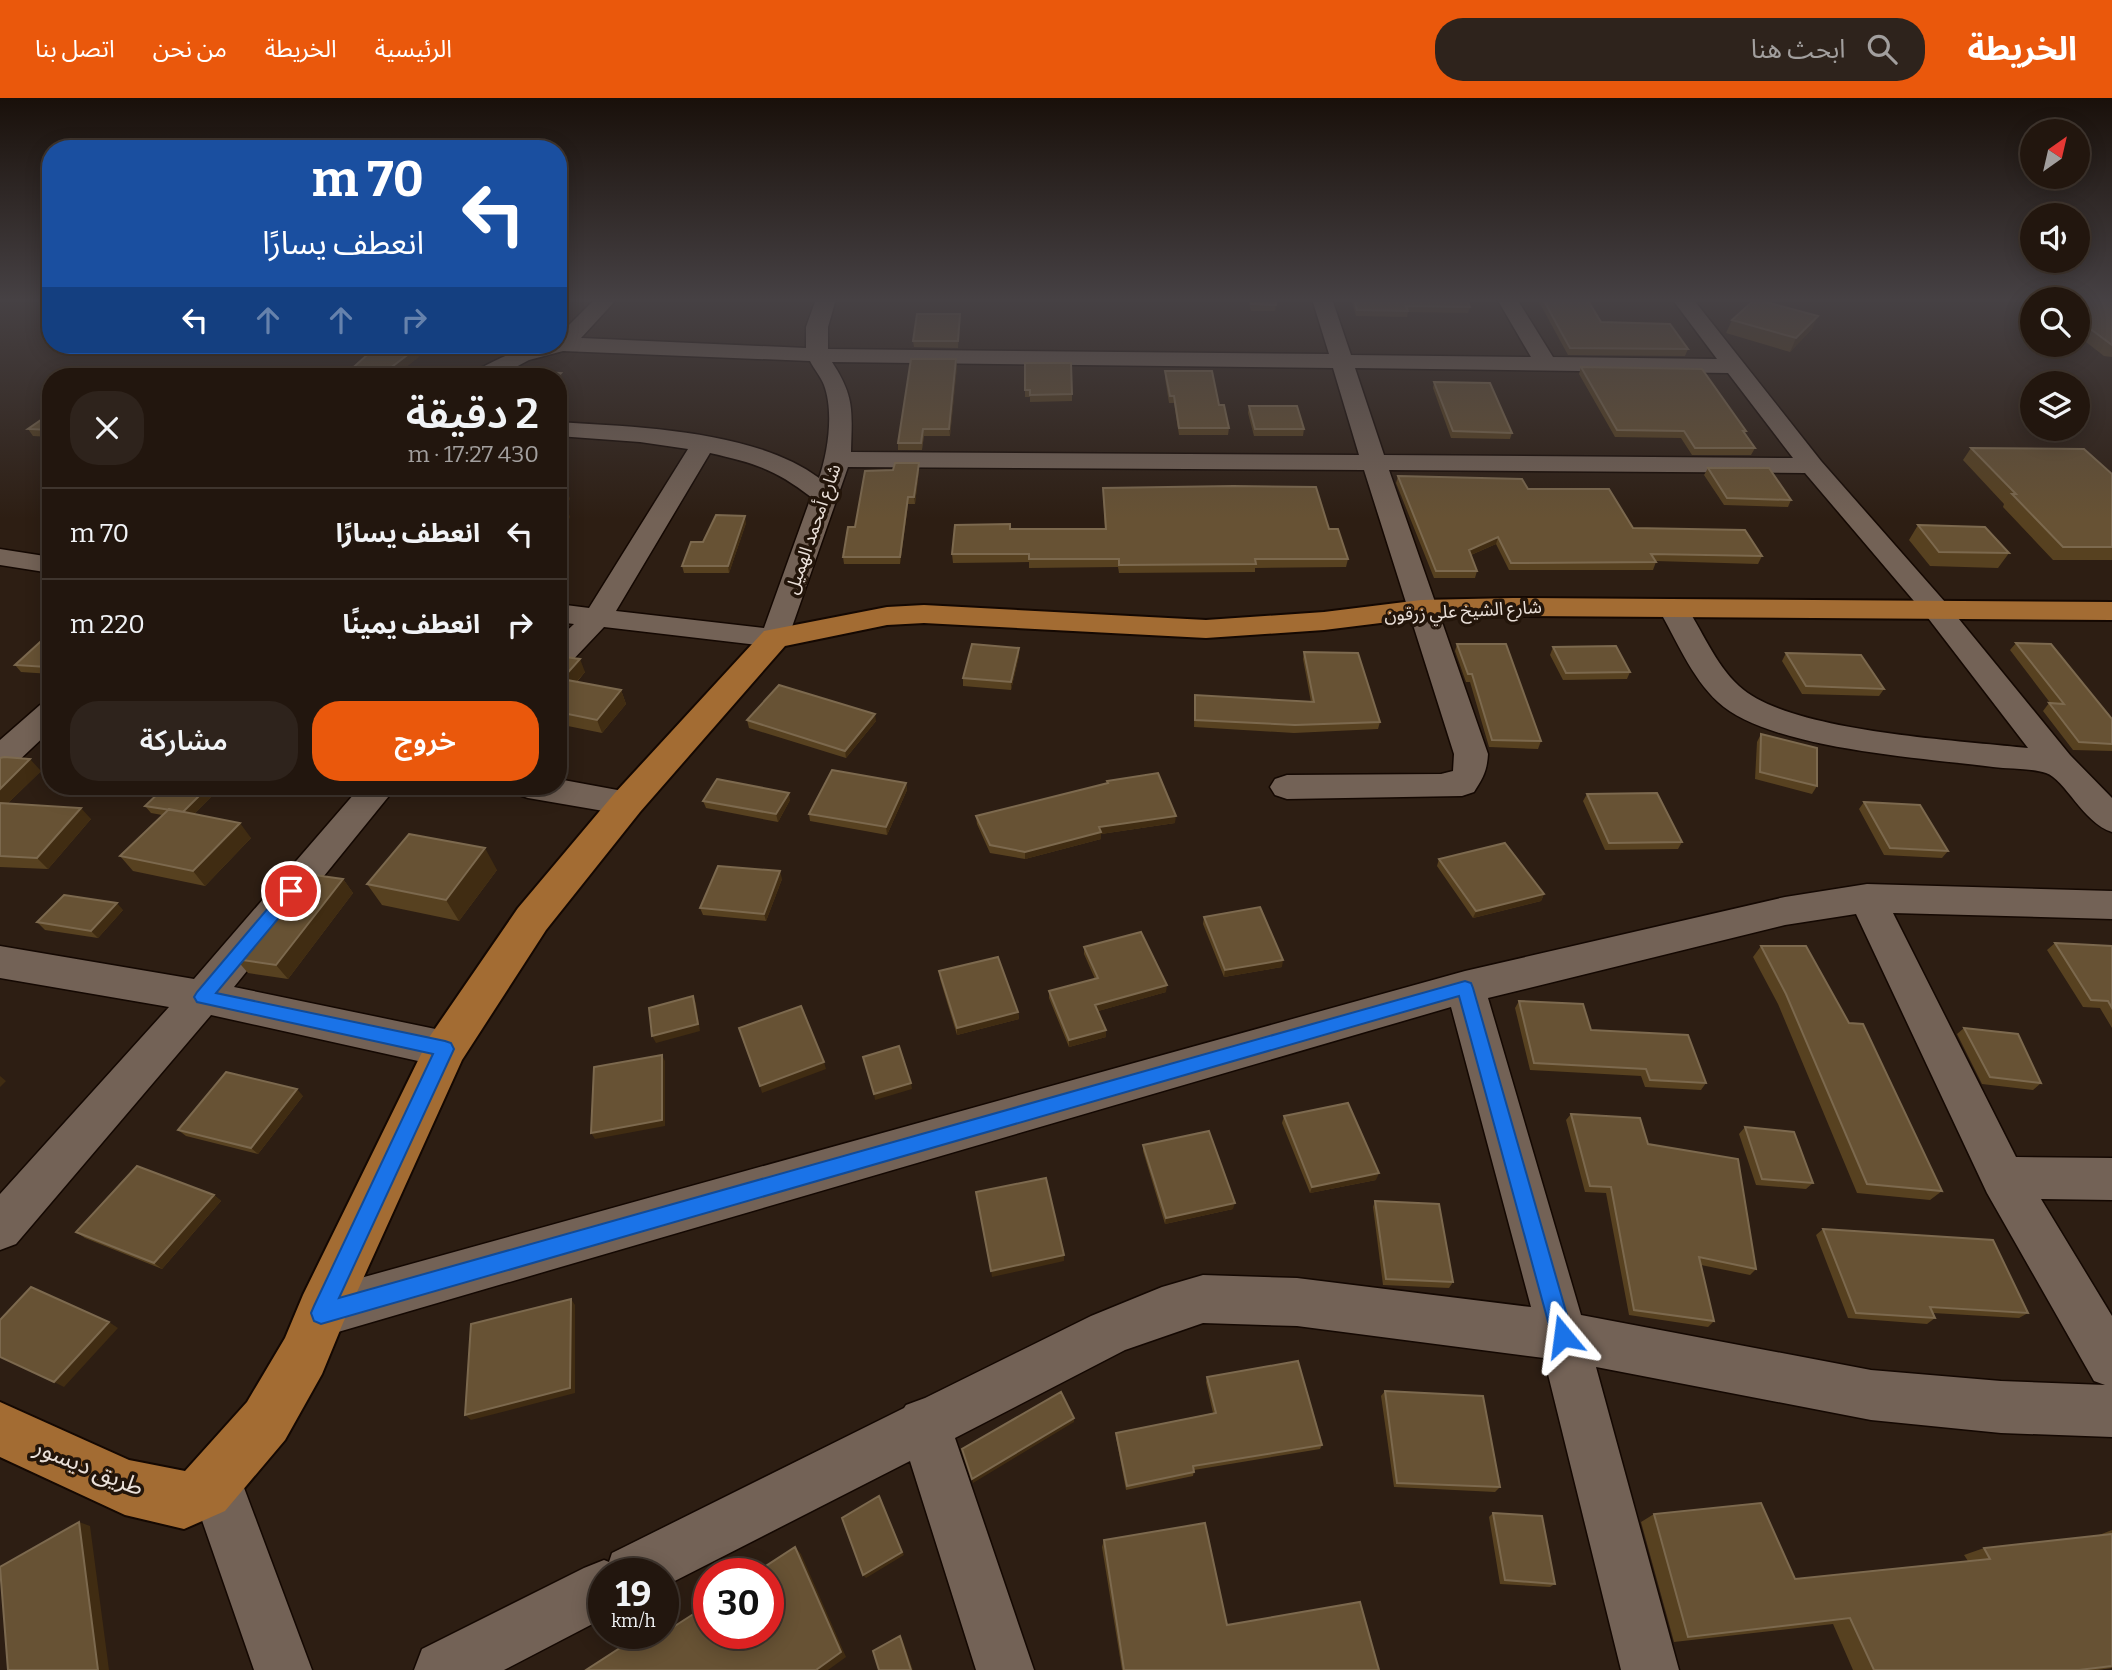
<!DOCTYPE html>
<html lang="ar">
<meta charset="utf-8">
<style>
:root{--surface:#22160e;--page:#2e231c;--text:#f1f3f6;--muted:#a29f9e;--line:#3f352e;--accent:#ea580c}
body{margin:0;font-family:Bitter,"Noto Sans Arabic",serif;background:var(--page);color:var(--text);direction:rtl;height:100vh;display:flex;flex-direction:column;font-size:26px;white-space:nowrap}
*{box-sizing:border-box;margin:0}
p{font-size:23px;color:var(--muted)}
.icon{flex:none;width:38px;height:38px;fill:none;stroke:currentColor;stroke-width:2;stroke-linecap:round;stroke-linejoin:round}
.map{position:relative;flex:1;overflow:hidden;direction:ltr}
.panel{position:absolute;left:42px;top:270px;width:525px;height:427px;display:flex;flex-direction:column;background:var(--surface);border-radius:28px;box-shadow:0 4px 18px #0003,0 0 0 2px var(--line);direction:rtl}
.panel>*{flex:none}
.hud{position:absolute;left:42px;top:42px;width:525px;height:214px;border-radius:28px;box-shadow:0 4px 18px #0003,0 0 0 2px var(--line);direction:rtl;background:#1a4fa0;color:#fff;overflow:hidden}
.needle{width:46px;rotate:34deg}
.tools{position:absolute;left:2020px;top:21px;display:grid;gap:14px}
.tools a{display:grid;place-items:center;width:70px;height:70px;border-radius:50%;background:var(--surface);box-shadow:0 4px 18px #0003,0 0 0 2px var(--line);font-size:35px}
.speed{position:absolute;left:588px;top:1460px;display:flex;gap:14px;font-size:35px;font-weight:700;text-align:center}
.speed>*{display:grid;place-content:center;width:91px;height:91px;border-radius:50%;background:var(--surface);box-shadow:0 4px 18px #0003,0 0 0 2px var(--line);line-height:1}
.speed small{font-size:18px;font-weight:400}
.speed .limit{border:10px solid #d22;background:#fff;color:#111}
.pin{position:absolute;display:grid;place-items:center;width:60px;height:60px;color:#fff;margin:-30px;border:4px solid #fff;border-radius:50%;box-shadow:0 2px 7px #0007}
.me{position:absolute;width:77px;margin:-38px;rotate:344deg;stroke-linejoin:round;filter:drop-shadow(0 0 5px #0008)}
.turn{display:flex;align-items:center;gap:24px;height:147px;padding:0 28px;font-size:32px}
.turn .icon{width:91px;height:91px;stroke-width:2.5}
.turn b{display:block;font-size:49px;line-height:60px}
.lanes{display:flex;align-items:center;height:66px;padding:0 28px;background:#0003;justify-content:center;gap:35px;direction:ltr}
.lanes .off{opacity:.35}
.round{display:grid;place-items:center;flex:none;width:74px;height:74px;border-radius:28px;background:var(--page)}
.head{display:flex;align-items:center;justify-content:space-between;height:119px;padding:0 28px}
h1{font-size:42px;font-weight:600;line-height:52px}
.primary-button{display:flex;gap:14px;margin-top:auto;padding:14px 28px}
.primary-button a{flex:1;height:80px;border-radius:28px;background:var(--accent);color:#fff;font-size:28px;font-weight:600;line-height:80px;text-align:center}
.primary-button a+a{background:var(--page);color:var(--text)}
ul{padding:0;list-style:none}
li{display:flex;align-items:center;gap:21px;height:91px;padding:0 28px;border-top:2px solid var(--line)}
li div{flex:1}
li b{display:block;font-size:26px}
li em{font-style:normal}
header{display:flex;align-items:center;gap:42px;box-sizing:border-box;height:98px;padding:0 35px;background:var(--accent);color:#fff}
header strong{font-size:33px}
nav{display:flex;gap:38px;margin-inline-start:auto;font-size:24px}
.search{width:490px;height:63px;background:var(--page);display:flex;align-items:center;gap:18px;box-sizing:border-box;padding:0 24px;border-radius:28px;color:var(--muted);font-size:26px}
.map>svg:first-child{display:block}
</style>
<header>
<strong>الخريطة</strong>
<div class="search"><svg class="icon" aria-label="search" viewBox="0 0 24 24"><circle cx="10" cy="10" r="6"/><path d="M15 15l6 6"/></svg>ابحث هنا</div>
<nav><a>الرئيسية</a><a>الخريطة</a><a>من نحن</a><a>اتصل بنا</a></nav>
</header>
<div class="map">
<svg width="2112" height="1572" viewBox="0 0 2112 1572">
<rect width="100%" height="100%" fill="#2d1e13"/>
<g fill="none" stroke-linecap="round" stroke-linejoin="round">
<defs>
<path id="minor" d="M595,201H617L581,240L806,250V229L816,201H836L828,229V251L1329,256L1312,201H1332L1351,257L1531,259L1497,201H1517L1553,259L1717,261L1672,201H1693L1821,363L1945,504L2070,657L2112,700V734C2083,725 2065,681 2046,675C2030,670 2010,671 1993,669C1924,660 1768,651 1718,604C1691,579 1676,541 1658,510L1663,504L1673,501L1683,504C1702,531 1714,565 1739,588C1788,634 1959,642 2028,650L1925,516L1805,375L1389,372L1488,656C1487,673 1483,680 1474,694L1462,698L1287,701L1275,697L1270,689L1275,681L1287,677L1441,676L1453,673L1454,656L1364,372L848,369L786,546L775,549L604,529L569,566L558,568V541L574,526L558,524V506L589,510L688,351L640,344L558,338V324C636,329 755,332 819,380C828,354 834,314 824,287C821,279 814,271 810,263L563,253L529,262L499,278H472L475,273C506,257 523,247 558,247V238ZM832,264L1333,270L1359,357L851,354C852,313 855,299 832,264ZM1355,270L1728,275L1793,360L1384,357ZM710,355C754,365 775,371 811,399L764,530L616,513Z
M0,451L51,459V475L0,467Z
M51,604V632L12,669L0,672V642L40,607Z
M558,681L639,696L644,705L639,714L627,717L528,700L516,696L511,688H558Z
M361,688H397L234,889L445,933L460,939L466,951L460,963L445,969L211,917L16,1146L0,1152V1096L169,909L0,880V848L194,881Z
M1867,786L2112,793V821L1893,815L2016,1059L2112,1060V1102L2041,1101L2112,1218V1339L2001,1335L1871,1322L1596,1269L1679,1572H1621L1544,1260L1297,1228L1203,1225L1125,1252L955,1340L1034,1572H976L910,1363L663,1489V1475H604V1520L504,1572H414L422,1551L584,1470L604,1462L609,1464L612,1455L904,1310L906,1307L925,1300L1091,1218L1162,1189L1203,1177L1297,1180L1531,1209L1451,909L321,1239L304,1232L297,1215L304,1198L321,1191L1465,873L1785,799ZM1856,816L1987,1095L2094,1283L2105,1287L2001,1283L1871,1272L1581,1217L1488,900L1785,827Z
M215,1355L234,1363L312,1572H254L188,1382L196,1363Z"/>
<path id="major" d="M1513,500L2112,504V522L1513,518L1421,520L1324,532L1206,540L924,525L887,527L785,548L640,714L546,832L462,962L343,1225L322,1276L285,1342L225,1413L184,1431L125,1417L0,1359V1304L129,1362L185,1373L247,1304L285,1240L303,1197L430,938L518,810L614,696L764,533L887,509L924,507L1206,522L1324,514L1421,502Z"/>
</defs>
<!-- minor casing -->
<use href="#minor" stroke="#140802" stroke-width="3"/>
<!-- major casing -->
<use href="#major" stroke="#140802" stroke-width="4"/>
<!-- minor -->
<use href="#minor" fill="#736256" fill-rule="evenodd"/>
<!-- major -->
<use href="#major" fill="#a36c33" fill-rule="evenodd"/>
</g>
<!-- wall -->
<path fill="#574120" d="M1248,201H1275L1276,207L1275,213H1251Z
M1351,201H1466L1470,209L1468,215L1408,214L1407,219L1356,218Z
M1540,201H1587L1601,224L1688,251L1685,258L1568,257L1539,204Z
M2045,201H2112V259L2104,258L2077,237V201Z
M960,216L958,250L914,249L913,243Z
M1732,222L1812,231L1790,254L1726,235Z
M1025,265L1072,296V303L1030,304V299H1025Z
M957,268L950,338H924L922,352H898V345Z
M1581,269L1746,333L1745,336L1755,350L1751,357H1692L1681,340L1615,339L1579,276Z
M1165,273L1219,307L1229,330L1228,337H1179L1174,305H1169L1165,280Z
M1434,284L1512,335L1510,341L1451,340L1433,290Z
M1249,308L1304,331L1303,338H1254L1248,315Z
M51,315V339L33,338L28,331Z
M1971,350L2112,376V462H2053L2003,409L2004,406L1963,362Z
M1708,370L1791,402L1788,409L1724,407L1704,377Z
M919,372L915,406H908L900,466H844L843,459L855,429Z
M1398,378L1528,391L1633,430L1762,458L1758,466L1655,463L1656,464L1653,472H1509L1496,446L1471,457L1477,473L1475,480H1434L1396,385Z
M1103,390L1329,431L1348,461L1346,469L1255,470V474L1119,475L1118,469L1029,470V464L953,465L952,456L1010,431H1105Z
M746,425L729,475H684L682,468L703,444Z
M1918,427L2009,455L1998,470L1930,468L1909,442Z
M51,534V576L21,574L15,567Z
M2016,545L2112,621V653L2073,652L2043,613L2049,605L2051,606L2010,552Z
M1457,546L1541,643L1538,651L1489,649L1470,584H1466L1455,553Z
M1553,549L1630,574L1627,581L1563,582L1550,557Z
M1304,554L1380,624L1378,631L1294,635L1194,629L1195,597L1311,604L1303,561Z
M1786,555L1884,591L1879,598L1802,596L1782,563Z
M1019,557L1011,592L963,588V580Z
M558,558L585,574L577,584L621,592L626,606L602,635L558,626Z
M747,622L876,623L846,660L749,630Z
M1761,636L1817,688L1812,696L1755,681L1757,644Z
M0,660L41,673L7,706L91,721L48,771L0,769Z
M1107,683L1175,725L1101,736V741L1025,761L990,755L977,726L976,718L1107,685Z
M906,685L907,692L887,737L810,723L809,716Z
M222,688L194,716L251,740L205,788L133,773L120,758L162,717L151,715L145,708Z
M1587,696L1682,744L1678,751L1605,752L1583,703Z
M790,702L778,724L706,710L703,703Z
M1864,704L1948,753L1942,760L1884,757L1859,711Z
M1439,761L1544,796L1541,803L1473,820L1437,768Z
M497,772L459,823L382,807L367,786Z
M343,781L353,795L288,881L248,875L236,861Z
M782,781L766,823L703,817L700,810Z
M123,812L98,840L45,832L37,824Z
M1204,819L1282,869L1224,879L1203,826Z
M2055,845L2112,848V930L2100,910L2083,909L2047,852Z
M1761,848L1942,1093L1930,1102L1857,1095L1778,906L1753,859Z
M1084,849L1166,894L1098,913L1106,932V939L1069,949L1049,900V893L1095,881L1084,856Z
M939,873L1018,914L1019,921L957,937L940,881Z
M1519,903L1591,932L1706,985L1701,992L1645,989L1641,978L1530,972L1515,910Z
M1964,930L2041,985L2033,992L1982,986L1957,936Z
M303,998L258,1056L186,1038L178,1032Z
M1571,1016L1648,1046L1756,1171L1750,1177L1701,1167L1714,1223L1708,1229L1629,1217L1606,1095L1585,1094L1566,1022Z
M1284,1018L1376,1082L1310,1095L1282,1025Z
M1745,1029L1813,1085L1806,1091L1756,1087L1739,1036Z
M1143,1047L1233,1111L1165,1126L1143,1053Z
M214,1097L221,1103L162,1171L85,1140L76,1134Z
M1375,1103L1453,1184L1449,1190L1383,1187L1373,1109Z
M1823,1131L2028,1215L2019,1220L1933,1215L1935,1220L1927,1226L1848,1220L1816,1137Z
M1207,1279L1322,1347L1320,1351L1194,1372L1193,1378L1126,1392L1116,1339V1335L1213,1315L1206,1284Z
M1385,1293L1500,1389L1495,1394L1394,1389L1381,1298Z
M1493,1415L1555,1486L1550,1489L1500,1486L1489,1419Z
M1654,1416L1795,1481L1968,1463L1964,1457L1984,1450L2099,1438V1437L2112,1432V1570L2098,1572H1853L1833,1526L1674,1544L1641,1424Z
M1104,1442L1227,1527L1379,1572H1122L1102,1449Z"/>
<!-- shaded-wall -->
<path fill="#402c12" d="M1818,218L1812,231L1790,254L1796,240Z
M415,251L419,259L395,278H380Z
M956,261L957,268L950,338L949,331Z
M561,275L565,289L558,296V278Z
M919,365V372L915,406L914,399Z
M566,389L570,401L560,419L558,416V402Z
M908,399V406L900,466V459Z
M566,408L570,419L558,442V422Z
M745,418L746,425L729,475L728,468Z
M1498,439L1496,446L1466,459L1469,452Z
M1019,550V557L1011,592V584Z
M580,561L585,574L567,594L562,581Z
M621,592L626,606L602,635L597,622Z
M875,616L876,623L846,660L845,653Z
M30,661L41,673L0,713V691Z
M906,685L907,692L887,737L886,729Z
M209,688H222L188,722L182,714Z
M789,695L790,702L778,724L776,716Z
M81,710L91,721L48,771L37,760Z
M1176,718L1175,725L1101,736V741L1025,761V754L1099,729Z
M240,725L251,740L205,788L193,773Z
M485,750L497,772L459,823L446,802Z
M780,773L782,781L766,823L764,816Z
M343,781L353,795L288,881L276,867Z
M1544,796L1541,803L1473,820L1476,813Z
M117,805L123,812L98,840L91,833Z
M1283,862L1282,869L1224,879L1225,872Z
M1167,887L1166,894L1095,914V907Z
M693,898L696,905L700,933L656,945L652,938Z
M1018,914L1019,921L957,937V930Z
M1106,932V939L1069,949V942Z
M662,957L665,963V1028L595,1041L591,1035Z
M824,964L826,971L762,995L760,988Z
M0,978L6,983L0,989Z
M911,985L912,991L875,1002L874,996Z
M297,991L303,998L258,1056L251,1050Z
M1379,1075L1376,1082L1310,1095L1312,1089Z
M214,1097L221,1103L162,1171L154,1165Z
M1235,1105L1233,1111L1165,1126L1166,1120Z
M1064,1157V1163L992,1179L991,1173Z
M571,1201L575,1207V1295L471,1322L465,1317Z
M109,1224L118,1230L64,1289L54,1284Z
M1074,1320V1324L973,1385L972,1381Z
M881,1402L904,1457L866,1480L863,1477Z
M79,1424L90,1428L109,1572H98Z
M795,1449L801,1456L846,1559L828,1572H816Z
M647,1535H650L655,1538L659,1550L650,1544Z
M900,1538L903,1543L913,1572H911Z"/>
<!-- building -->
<path fill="#675234" stroke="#7c694e" stroke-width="2" d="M1250,201H1275L1276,207L1251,206Z
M1354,201H1466L1470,209L1406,208L1408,213L1357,212Z
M1543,201H1587L1601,224L1670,226L1688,251L1570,250Z
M1755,201L1818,218L1796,240L1732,222Z
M2053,201H2112V247L2077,221V201Z
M917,216H960L958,243H913Z
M377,248L415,251L380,278H333L337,275L346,276Z
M911,261H956L949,331H923L921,345H898Z
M1025,265H1071L1072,296L1030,297V292H1025Z
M1581,269L1702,271L1746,333H1743L1755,350H1695L1684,333L1617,332Z
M516,272L561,275L558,278H510Z
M1165,273H1212L1219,307H1224L1229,330H1179L1174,298H1170Z
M1434,284L1490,285L1512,335L1453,333Z
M1249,308H1297L1304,331H1255Z
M51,315V332L28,331Z
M1971,350L2084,351L2112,376V449H2063L2012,396H2016Z
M895,365H919L914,399H908L900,459H843L848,429H855L865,373L893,372Z
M1708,370H1769L1791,402L1727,400Z
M1398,378L1522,381L1528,391H1609L1633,430L1745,432L1762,458L1651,456L1656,464L1511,465L1498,439L1469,452L1477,473H1436Z
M1233,388L1316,389L1329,431H1338L1348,461H1255L1256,466L1119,467V461H1029V456H952L955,427L1010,426V431H1106L1103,390Z
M558,389H566L558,402Z
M558,407L566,408L558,422Z
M716,417L745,418L728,468H682L691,444H703Z
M1918,427L1985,429L2009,455L1939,454Z
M51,534V566L47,569L15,567Z
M2016,545L2051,546L2112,621V646L2079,644L2049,605L2064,606Z
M972,546L1019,550L1011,584L963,580Z
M1457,546H1506L1541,643L1492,642L1472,576H1468Z
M1616,548L1630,574L1566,575L1553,549Z
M1304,554L1358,555L1380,624L1295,627L1195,622V597L1314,604Z
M1786,555L1861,557L1884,591L1806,588Z
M558,558L580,561L562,581L621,592L597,622L558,614Z
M779,587L875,616L845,653L747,622Z
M1761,636L1817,650V688L1760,674Z
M4,659L30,661L0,691V660Z
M832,672L906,685L886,729L809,716Z
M1158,675L1176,718L1099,729L1101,734L1025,754L990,747L976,718L1108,685L1107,683Z
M717,681L789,695L776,716L703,703Z
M166,688H209L183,714L145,708Z
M1657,695L1682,744L1609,745L1587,696Z
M1864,704L1920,707L1948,753L1890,750Z
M0,705L81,710L37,760L0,758Z
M169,711L240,725L193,773L120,758Z
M409,736L485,750L446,802L367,786Z
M1505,745L1544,796L1476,813L1439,761Z
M718,768L780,773L764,816L700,810Z
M307,776L343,781L276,867L236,861Z
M64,797L117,805L91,833L37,824Z
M1260,809L1283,862L1225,872L1204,819Z
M1141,834L1167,887L1095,907L1106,932L1069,942L1049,893L1098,880L1084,849Z
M2055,845L2112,848V910L2108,903L2091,902Z
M1761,848H1806L1849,925L1863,926L1942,1093L1867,1086L1786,896Z
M998,859L1018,914L957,930L939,873Z
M693,898L698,926L652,938L649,910Z
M1519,903L1583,906L1591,932L1688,937L1706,985L1650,982L1646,971L1534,965Z
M801,908L824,964L760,988L739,930Z
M1964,930L2018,936L2041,985L1990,979Z
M899,948L911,985L874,996L863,959Z
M662,957V1022L591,1035L594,969Z
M226,974L297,991L251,1050L178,1032Z
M1348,1005L1379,1075L1312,1089L1284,1018Z
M1571,1016L1640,1020L1648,1046L1738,1061L1756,1171L1699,1159L1714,1223L1634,1212L1611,1089L1590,1088Z
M1745,1029L1794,1034L1813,1085L1762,1081Z
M1209,1033L1235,1105L1166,1120L1143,1047Z
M137,1068L214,1097L154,1165L76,1134Z
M1046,1080L1064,1157L991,1173L976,1094Z
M1375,1103L1439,1106L1453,1184L1386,1181Z
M1823,1131L1993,1142L2028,1215L1930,1209L1935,1220L1856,1215Z
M31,1189L109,1224L54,1284L0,1259V1222Z
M571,1201L570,1290L465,1317L471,1226Z
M1298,1263L1322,1347L1193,1368L1194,1374L1127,1388L1116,1335L1216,1315L1207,1279Z
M1385,1293L1483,1298L1500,1389L1397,1385Z
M1061,1294L1074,1320L972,1381L962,1351Z
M879,1398L902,1454L863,1477L842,1420Z
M1761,1405L1795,1481L1990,1461L1984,1450L2112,1436V1568L2079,1572H1874L1850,1520L1688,1539L1654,1416Z
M1493,1415L1542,1418L1555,1486L1505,1482Z
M79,1424L98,1572H8L0,1469Z
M1205,1425L1227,1527L1360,1504L1379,1572H1124L1104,1442Z
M795,1449L841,1554L816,1572H586L643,1535H647L650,1544L709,1506V1535H768V1475H755Z
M900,1538L911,1572H879L873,1553Z"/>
<!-- sky -->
<linearGradient id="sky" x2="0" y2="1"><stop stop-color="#19100a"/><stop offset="0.48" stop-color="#464144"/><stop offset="1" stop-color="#464144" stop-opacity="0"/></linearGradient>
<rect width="2112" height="421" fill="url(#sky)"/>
<!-- route -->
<path fill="#1a73e8" stroke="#114b97" stroke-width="2" d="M291,787L297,789L299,793L297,798L216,895L445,943L451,945L454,951L339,1200L1465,883L1471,885L1473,890L1573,1238L1570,1246L1563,1249L1555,1246L1552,1238L1459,898L321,1226L314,1223L311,1215L314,1208L433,956L197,904L194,899L197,894L286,789Z"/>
<g text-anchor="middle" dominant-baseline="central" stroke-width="7" stroke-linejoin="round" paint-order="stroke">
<!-- far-street labels -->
<g font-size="18" fill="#ebe1da" stroke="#23150a">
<text transform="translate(813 431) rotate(-71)">شارع أمحمد الهميل</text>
<text transform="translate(1463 513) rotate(-3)">شارع الشيخ علي زرقون</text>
</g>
<!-- near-street labels -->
<g font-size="24" fill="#ebe1da" stroke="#23150a">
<text transform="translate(89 1369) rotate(22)">طريق ديسور</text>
</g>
</g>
</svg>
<div class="tools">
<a><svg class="needle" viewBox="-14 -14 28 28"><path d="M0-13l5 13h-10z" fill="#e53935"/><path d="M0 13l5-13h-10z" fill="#a29f9e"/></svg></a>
<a><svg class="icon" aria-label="sound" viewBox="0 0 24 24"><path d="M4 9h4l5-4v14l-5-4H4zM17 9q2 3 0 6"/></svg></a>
<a><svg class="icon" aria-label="search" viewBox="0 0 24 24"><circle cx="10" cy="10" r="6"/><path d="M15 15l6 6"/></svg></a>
<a><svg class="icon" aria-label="layers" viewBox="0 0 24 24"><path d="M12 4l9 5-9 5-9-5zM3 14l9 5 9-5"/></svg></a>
</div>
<div class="speed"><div>19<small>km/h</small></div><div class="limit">30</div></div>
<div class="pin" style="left:291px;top:793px;background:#d93025"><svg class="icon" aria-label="arrive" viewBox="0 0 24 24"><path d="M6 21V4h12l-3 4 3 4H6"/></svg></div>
<svg class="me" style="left:1563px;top:1238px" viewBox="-20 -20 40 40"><path d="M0-17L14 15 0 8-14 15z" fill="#1a73e8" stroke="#fff" stroke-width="4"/></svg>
<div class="hud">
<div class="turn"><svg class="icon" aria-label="left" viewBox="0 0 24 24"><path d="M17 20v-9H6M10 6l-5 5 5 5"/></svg><div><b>70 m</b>انعطف يسارًا</div></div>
<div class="lanes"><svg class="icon" aria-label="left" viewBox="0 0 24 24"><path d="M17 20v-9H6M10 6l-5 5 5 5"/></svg><svg class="icon off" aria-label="ahead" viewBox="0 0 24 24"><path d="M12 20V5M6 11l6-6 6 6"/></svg><svg class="icon off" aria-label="ahead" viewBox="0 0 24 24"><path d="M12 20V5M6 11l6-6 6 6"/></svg><svg class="icon off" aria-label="right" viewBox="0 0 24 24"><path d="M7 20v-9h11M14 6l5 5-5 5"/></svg></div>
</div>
<section class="panel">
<div class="head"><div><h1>2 دقيقة</h1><p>430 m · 17:27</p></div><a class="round"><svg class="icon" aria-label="close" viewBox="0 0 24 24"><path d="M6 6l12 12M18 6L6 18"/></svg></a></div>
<ul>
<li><svg class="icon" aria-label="left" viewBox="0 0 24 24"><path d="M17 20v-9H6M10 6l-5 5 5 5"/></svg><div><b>انعطف يسارًا</b></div><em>70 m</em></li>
<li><svg class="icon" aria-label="right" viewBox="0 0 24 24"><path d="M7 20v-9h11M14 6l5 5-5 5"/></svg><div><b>انعطف يمينًا</b></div><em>220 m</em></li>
</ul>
<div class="primary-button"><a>خروج</a><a>مشاركة</a></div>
</section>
</div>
